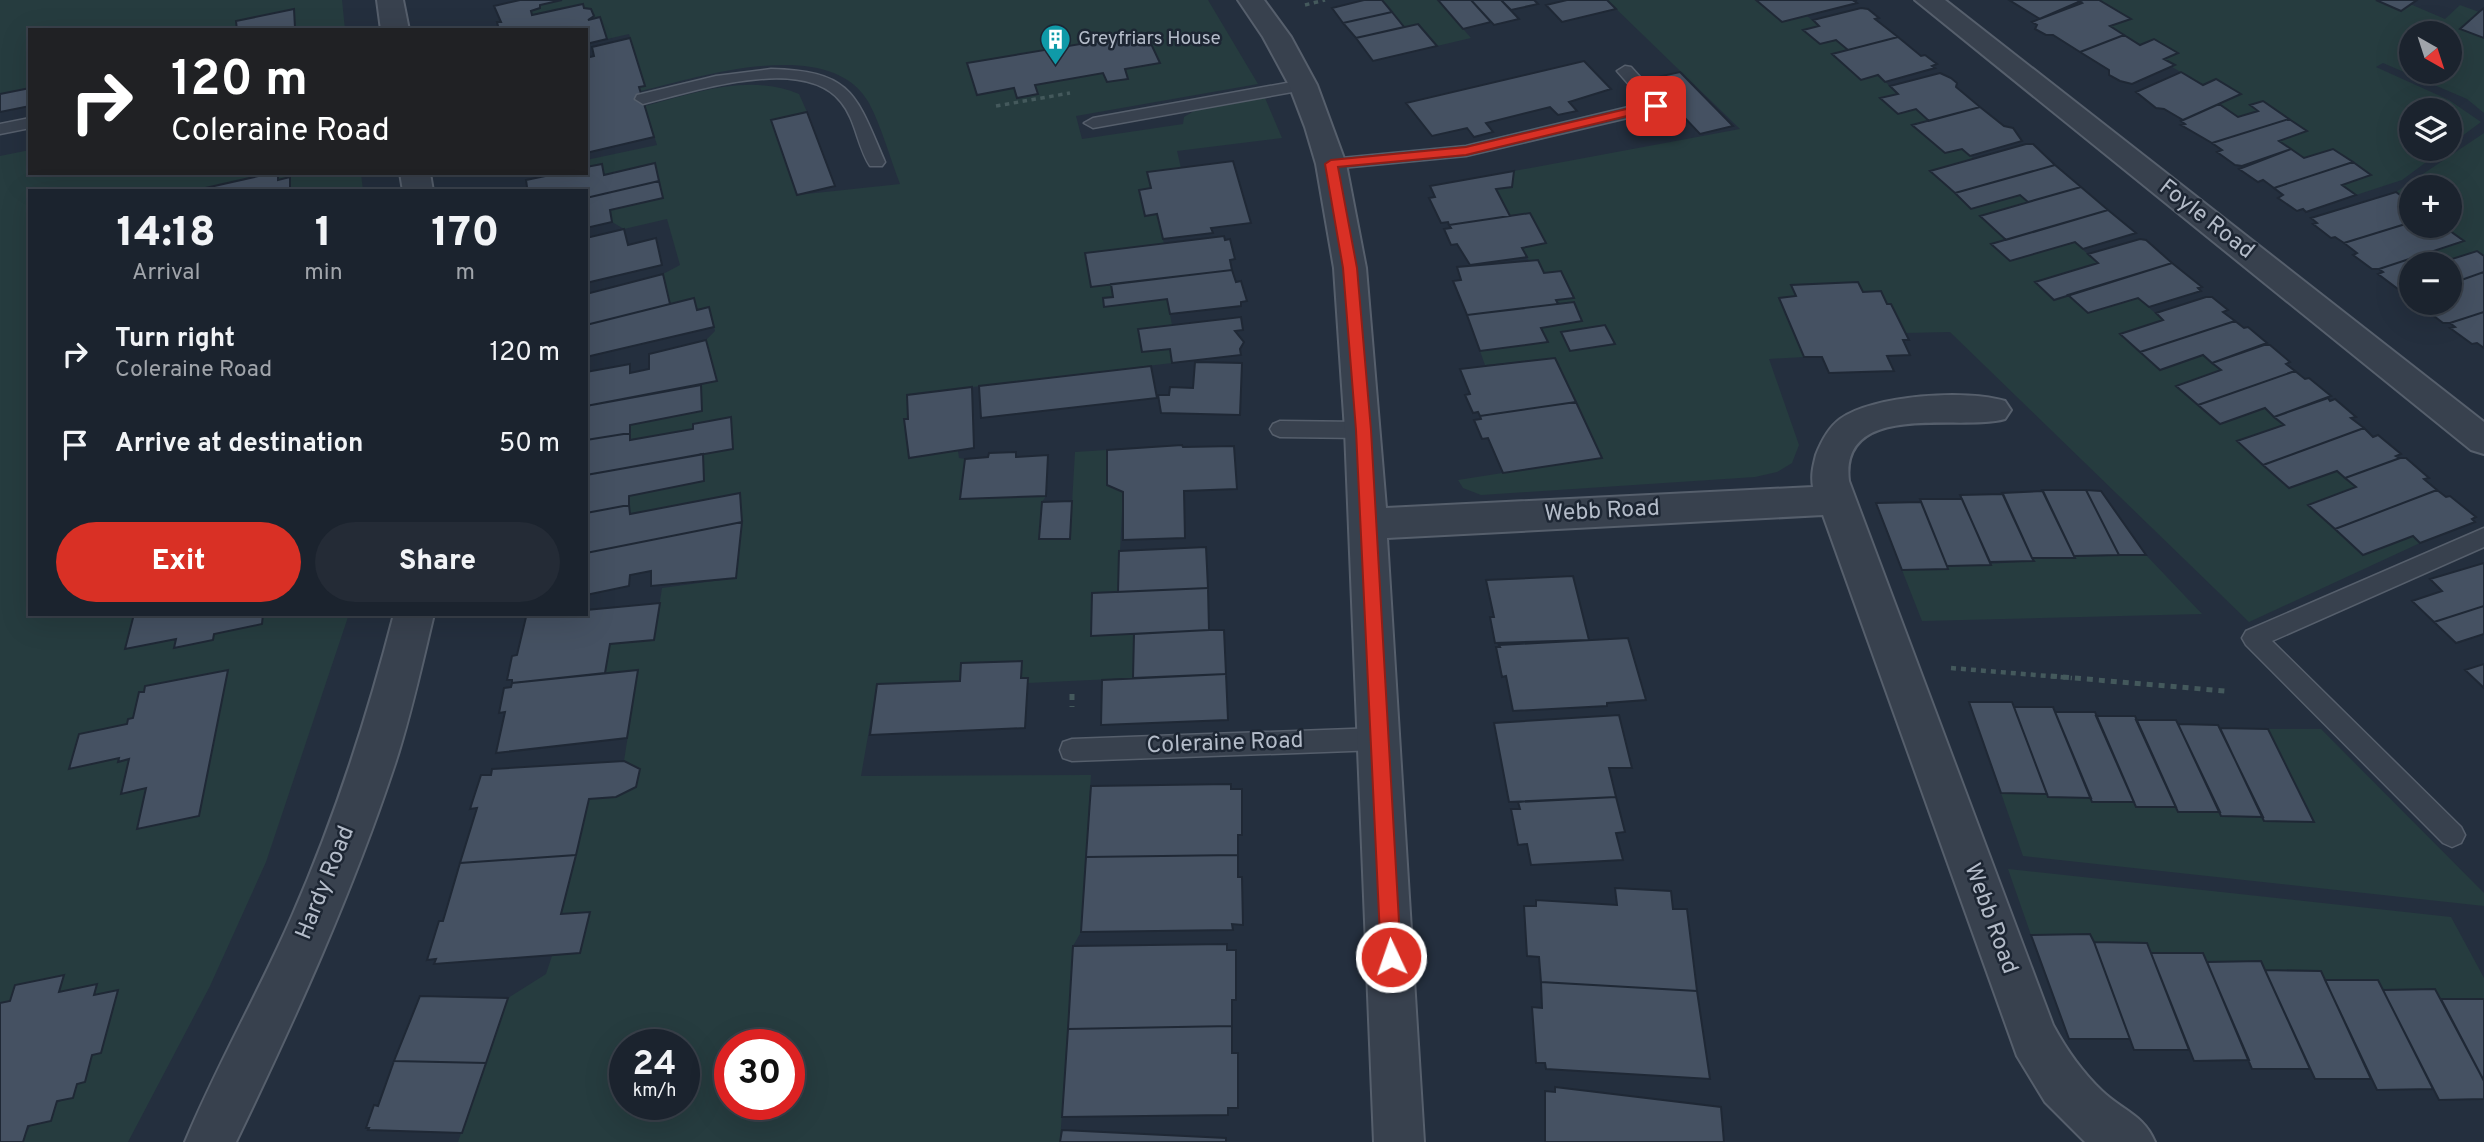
<!DOCTYPE html>
<meta charset="utf-8">
<style>
:root{--surface:#1b232e;--page:#242b36;--text:#f1f3f6;--muted:#a0a4aa;--line:#39404a;--accent:#d93025}
body{margin:0;font-family:Overpass,sans-serif;background:var(--page);color:var(--text);height:100vh;display:flex;flex-direction:column;font-size:26px;white-space:nowrap}
*{box-sizing:border-box;margin:0}
p{font-size:23px;color:var(--muted)}
.icon{flex:none;width:38px;height:38px;fill:none;stroke:currentColor;stroke-width:2;stroke-linecap:round;stroke-linejoin:round}
.map{position:relative;flex:1;overflow:hidden}
.panel{position:absolute;left:28px;top:189px;width:560px;height:427px;display:flex;flex-direction:column;background:var(--surface);border-radius:0px;box-shadow:0 7px 28px #0002,0 0 0 2px var(--line)}
.panel>*{flex:none}
.top-card{position:absolute;left:28px;top:28px;width:560px;height:147px;border-radius:0px;box-shadow:0 7px 28px #0002,0 0 0 2px var(--line);background:#202124;color:#fff;overflow:hidden}
.needle{width:46px;rotate:141deg}
.tools{position:absolute;left:2399px;top:21px;display:grid;gap:14px}
.tools a{display:grid;place-items:center;width:63px;height:63px;border-radius:50%;background:var(--surface);box-shadow:0 7px 28px #0002,0 0 0 2px var(--line);font-size:35px}
.speed{position:absolute;left:609px;top:1029px;display:flex;gap:14px;font-size:35px;font-weight:700;text-align:center}
.speed>*{display:grid;place-content:center;width:91px;height:91px;border-radius:50%;background:var(--surface);box-shadow:0 7px 28px #0002,0 0 0 2px var(--line);line-height:1}
.speed small{font-size:18px;font-weight:400}
.speed .limit{border:10px solid #d22;background:#fff;color:#111}
.pin{position:absolute;display:grid;place-items:center;width:60px;height:60px;color:#fff;margin:-30px;border-radius:14px;box-shadow:0 4px 10px #0006}
.me{position:absolute;width:77px;margin:-38px;rotate:357deg;stroke-linejoin:round;filter:drop-shadow(0 0 5px #0008)}
.turn{display:flex;align-items:center;gap:24px;height:147px;padding:0 28px;font-size:32px}
.turn .icon{width:91px;height:91px;stroke-width:2.5}
.turn b{display:block;font-size:49px;line-height:60px}
.eta{display:flex;justify-content:space-evenly;align-items:center;height:119px;text-align:center}
.eta b{font-size:42px;font-weight:800;line-height:49px}
.button{display:flex;gap:14px;margin-top:auto;padding:14px 28px}
.button a{flex:1;height:80px;border-radius:42px;background:var(--accent);color:#fff;font-size:28px;font-weight:800;line-height:80px;text-align:center}
.button a+a{background:var(--page);color:var(--text)}
ul{padding:0;list-style:none}
li{display:flex;align-items:center;gap:21px;height:91px;padding:0 28px}
li div{flex:1}
li b{display:block;font-size:26px}
li em{font-style:normal}
.map>svg:first-child{display:block}
</style>
<div class="map">
<svg width="2484" height="1142" viewBox="0 0 2484 1142">
<rect width="100%" height="100%" fill="#242f3e"/>
<!-- green -->
<path fill="#263c3f" fill-rule="evenodd" d="M0,0H342L345,30H30V88L0,94Z
M562,0H1208L1258,84L1076,116L1082,139L1183,124L1184,117L1194,111L1265,98L1282,138L1177,151L1181,168L1147,172L1151,188L1139,190L1145,215L1157,214L1164,244L1085,253L1091,287L1111,284L1167,299L1172,325L1138,329L1170,349L1172,363L907,395L908,419L904,420L909,457L958,451L959,458L965,459L960,498L1046,496L1042,502L1039,539L1070,538L1075,452L1107,450V485L1123,492L1118,592L1092,593L1091,635L1134,634L1133,678L1028,683V678H1021V661L962,663L960,681L877,684L861,776L1091,775L1081,932L1073,946L1060,1142H458L508,998L546,974L552,956L580,953L590,913L561,914L589,799L616,797L636,787L640,769L624,761L638,670L605,673L610,644L654,640L662,588L736,578L742,522L739,493L630,514L629,496L704,481L703,454L733,449L731,418L693,429L630,440V425L702,411L701,385L716,381L706,340L715,331L709,307L697,310L693,298L670,304L663,274L680,265L667,219L624,229L612,222L610,210L663,198L655,164L604,175L602,164L586,167V160L657,145L645,106C696,93 749,73 799,94L807,112L771,120L797,195L900,184C890,158 882,128 869,103C831,34 700,77 641,91L639,87L644,85L629,34L607,39L600,18L588,20L594,15L591,9L584,8L583,4L532,15L531,11L540,8V5ZM625,1045H684V1104H625ZM730,1045H789V1104H730Z
M1382,0H1438L1471,38L1437,46L1419,24L1404,27Z
M1607,0H1756L1782,22L1807,16L1819,26L1804,30L1819,44L1836,40L1848,50L1832,55L1861,80L1878,75L1898,94L1881,98L1898,114L1916,109L1929,121L1912,126L1945,153L1962,149L1974,159L1931,171L1971,208L2020,195L2098,263L2036,282L2054,300L2068,295L2088,313L2138,298L2163,320L2120,334L2160,370L2203,355L2221,370L2177,386L2219,424L2265,408L2284,425L2237,441L2288,488L2337,471L2356,487L2308,505L2363,555L2413,536L2420,543L2249,622L1950,332L1905,333L1891,304H1887L1881,291L1863,292L1858,282L1792,285L1796,296L1779,298L1804,357L1769,359L1799,445L1792,463L1777,472L1755,477L1481,495L1463,488L1458,480L1602,457L1555,358L1485,365L1480,351L1547,342L1541,328L1582,321L1556,300L1573,298L1561,271L1544,273L1538,260L1529,261L1522,248H1526L1530,213L1510,216L1496,189L1512,187L1514,171L1740,129Z
M2099,0H2376L2401,11L2410,4L2445,19L2460,5L2479,12L2461,29L2484,38V113L2467,99L2383,63L2376,67L2449,100L2481,122L2450,145V110H2412V149H2444L2402,180L2356,195L2342,185L2370,174L2333,149L2304,158L2279,141L2307,131L2264,101L2251,105L2258,111L2238,117L2219,104L2240,93L2216,79L2203,85L2172,67L2175,65L2164,59L2154,39L2140,45L2110,26L2130,18ZM2412,33H2450V72H2412Z
M2484,133V256L2477,251L2446,261L2433,251L2463,241L2443,226H2450V187H2412L2411,204L2396,192Z
M30,150V173H361L363,191H30V614H349L266,862L210,986L128,1142H23C30,1119 49,1102 73,1098L77,1084L85,1082L92,1055L101,1053L118,991L94,995L96,984L59,992L63,975L15,985L10,1001L0,1003V156Z
M2146,555L2202,614L1922,621L1902,570L2033,561L2032,558Z
M2268,729H2321L2484,893V906L2023,856L2001,793L2047,794L2048,797L2091,798L2093,802H2134L2136,807H2176L2178,812H2220L2222,816L2314,821Z
M2008,869L2451,917L2484,978V999H2441L2434,989L2383,990L2378,980H2325L2321,971L2265,970L2261,961L2207,962L2203,953H2151L2147,943L2094,942L2090,934L2031,935Z"/>
<!-- building -->
<path fill="#455162" stroke="#1f2835" stroke-width="2" d="M520,0H562L540,5V8L531,11L532,15L583,4L584,8L591,9L594,16L588,20L600,17L607,39L586,44V30H499L497,22H501L494,6Z
M1364,0H1382L1392,12L1343,23L1332,8Z
M1438,0H1471L1491,22L1463,29Z
M1471,0H1501L1519,19L1494,25Z
M1501,0H1534L1538,4L1511,10Z
M1567,0H1607L1616,9L1562,22L1546,5Z
M1756,0H1857L1854,1L1857,3L1782,22Z
M2009,0H2077L2082,3L2040,19Z
M2083,0H2099L2131,19L2110,26L2124,35L2080,52L2053,35H2046L2035,29L2037,25L2032,22Z
M2376,0H2417L2401,11Z
M1861,8L1868,9L1879,18L1875,19L1898,37L1848,50L1836,40L1820,44L1803,30L1819,26L1813,20Z
M2484,8V38L2460,29L2479,12Z
M294,9L295,28L237,30L236,21Z
M1392,12L1404,27L1356,38L1343,23Z
M1418,24L1437,46L1373,61L1356,38Z
M1146,33L1160,63L1125,69L1128,79L1107,82L1103,73L1035,85L1038,94L1017,98L1014,88L977,95L967,63Z
M2124,35L2140,45L2154,39L2178,53L2164,59L2175,65L2132,84L2120,81L2109,75V70L2080,52Z
M1898,37L1921,56L1925,55L1937,64L1932,66L1935,68L1885,82L1878,75L1861,80L1832,54Z
M630,38L645,86L639,87L654,137L586,153V58L594,56L592,47Z
M1584,61L1611,89L1569,102L1577,111L1558,115L1550,107L1486,123L1493,132L1474,137L1467,128L1432,136L1406,103Z
M1680,72L1733,126L1700,134L1648,79Z
M2181,72L2203,85L2216,79L2241,94L2183,120L2164,109L2156,108L2136,92Z
M1940,73L1951,78L1957,83L1956,87L1980,107L1929,121L1916,109L1898,114L1880,98L1898,94L1890,86Z
M30,88V106L0,112V94Z
M2263,101L2289,119L2212,143L2181,125L2185,124L2181,121L2219,104L2238,117L2258,111L2250,105Z
M1980,107L2004,126L2013,128L2022,141L1970,156L1962,149L1945,153L1912,125Z
M807,112L835,186L797,195L771,120Z
M2289,119L2307,131L2279,141L2291,149L2242,166L2235,165L2217,152L2222,150L2212,143Z
M2026,144H2033L2055,165L1955,193L1930,171Z
M2291,149L2304,158L2333,149L2353,162L2274,188L2263,180L2258,182L2239,169Z
M1233,161L1251,223L1211,228L1213,233L1163,239L1157,214L1145,216L1139,190L1151,188L1147,172Z
M2353,162L2371,175L2342,185L2356,195L2306,212L2303,209L2297,211L2278,198L2283,195L2274,188Z
M655,163L659,181L586,198V191H522L527,187L526,180L560,173H586V167L602,164L604,175Z
M2055,165L2081,187L2028,202L2020,195L1971,209L1955,193Z
M1514,171L1512,187L1496,189L1510,216L1449,225L1448,222L1441,223L1429,198L1435,197L1430,186Z
M272,173H278V180L290,177V191H192Z
M659,181L663,198L610,210L612,222L586,228V198Z
M2081,187L2108,210L2006,240L1980,216Z
M2396,192L2412,204V222L2344,243L2335,237L2331,238L2313,224L2317,223L2311,218Z
M2108,210L2136,233L2083,249L2075,242L2010,261L1991,244Z
M1530,213L1546,243L1522,248L1527,257L1470,265L1457,244L1451,245L1444,229L1451,228L1449,225Z
M2412,222V226H2443L2464,241L2379,269H2372L2353,255L2357,253L2344,243Z
M624,229L628,245L656,238L662,265L586,283V238Z
M1224,236L1225,240L1230,239L1235,259L1230,260L1232,270L1091,287L1085,253Z
M2140,239L2146,240L2172,263L2054,300L2035,282L2098,263L2088,254Z
M2433,251L2446,261L2477,251L2484,256V272L2450,284V264H2412V294L2403,287L2398,289L2378,274L2383,272L2379,269Z
M1538,260L1544,273L1561,271L1574,298L1556,300L1558,304L1467,315L1453,281L1461,280L1457,267Z
M2172,263L2202,287L2198,288L2201,291L2149,307L2138,298L2088,313L2068,295Z
M1232,270L1236,282L1241,281L1247,301L1241,302V306L1170,314L1167,299L1104,307L1103,298L1113,297L1111,284Z
M2484,272V312L2450,323H2443L2421,306L2427,305L2423,303H2450V284Z
M663,274L670,304L586,325V294Z
M1858,282L1863,292L1881,291L1887,304H1891L1909,340H1903L1910,355L1887,356L1894,371L1829,373L1822,357H1804L1779,298L1796,296L1791,285Z
M2206,297H2212L2228,310L2223,312L2235,321L2140,352L2120,334L2163,320L2156,313Z
M694,298L697,310L709,307L714,327L586,357V325Z
M1574,302L1582,321L1541,328L1548,342L1480,351L1467,315Z
M2484,312V348L2477,343L2472,344L2450,328L2455,327L2450,323Z
M1241,317L1243,330L1235,331L1244,342L1240,349L1241,355L1172,363L1170,349L1142,352L1138,329Z
M2235,321L2244,328L2248,327L2267,343L2212,363L2203,355L2160,370L2140,352Z
M1605,325L1615,344L1570,351L1561,332Z
M706,340L717,381L586,406V372L630,364V373L649,369V354Z
M2264,345H2270L2290,362L2286,364L2295,371L2198,405L2176,386L2221,370L2212,363Z
M1555,358L1576,402L1480,416L1478,412L1473,413L1465,395L1470,394L1460,369Z
M1195,362L1242,363L1240,415L1161,413L1158,395H1169L1170,387L1193,388Z
M1151,366L1157,398L981,418L979,386Z
M2295,371L2305,379L2309,378L2331,396L2274,417L2265,408L2220,424L2198,405Z
M701,385L702,411L630,425V433L586,440V406Z
M972,387L974,448L909,458L904,419H908L907,395Z
M2328,398L2330,401L2335,399L2356,417L2351,418L2364,428L2263,465L2237,441L2284,425L2274,417Z
M1576,402L1602,458L1503,473L1488,438L1482,439L1474,420L1481,419L1480,416Z
M731,417L733,449L586,475V440L630,433V440L693,429V424Z
M2364,428L2373,437L2378,435L2401,454L2396,456L2400,458L2345,478L2337,471L2289,488L2263,465Z
M1182,445L1183,447L1234,446L1237,489L1184,491L1185,538L1123,540V492L1107,485V450Z
M1016,452V457L1048,455L1046,496L960,499L965,459L988,457L989,453Z
M703,454L704,481L629,496V505L586,513V475Z
M2400,458H2406L2429,478L2424,479L2437,490L2335,529L2308,505L2356,487L2345,478Z
M2042,490H2086L2119,555L2074,556Z
M2086,490L2101,491L2146,555H2119Z
M2437,490L2446,497L2450,496L2476,517L2472,519L2475,522L2420,543L2413,536L2363,555L2335,529Z
M2043,491L2074,556L2075,558H2032L2002,493Z
M740,493L742,522L586,553V513L629,505L630,514Z
M2003,494L2032,558L2034,561L1990,562L1960,495Z
M1920,499H1962L1991,565L1947,566Z
M1072,501L1070,539H1039L1042,502Z
M1921,502L1947,566L1948,569L1902,570L1876,503Z
M742,522L736,578L651,586V571L630,575L629,586L586,595V553Z
M1206,547L1208,588L1118,592L1119,551Z
M2484,563V606L2434,622L2412,601L2442,591L2430,579Z
M1573,576L1589,640L1495,643L1490,617H1494L1486,580Z
M1208,588L1209,630L1091,636L1092,593Z
M660,603L654,640L610,644L605,673L512,683V680H507L512,656L517,655L526,617L586,614V610Z
M2484,606V634L2456,643L2434,622Z
M134,614H263L262,624L214,634L213,640L174,648L176,639L125,649Z
M1209,630H1224L1226,674L1133,678L1134,634Z
M1628,638L1646,700L1607,703V706L1513,711L1506,676L1502,677L1496,647H1500L1499,645Z
M1022,661L1021,678H1028L1025,728L870,735L877,684L960,681L961,663Z
M2484,664V688L2465,670Z
M228,670L199,816L137,829L146,788L121,794L129,759L118,762L119,758L69,769L79,734L127,724L128,719L133,718L139,692H144L145,686Z
M638,670L627,738L496,753L505,712L499,713L504,688L511,687L512,683Z
M1226,674L1228,720L1101,725L1102,680Z
M1969,702H2012L2047,794L2001,793Z
M2014,707H2053L2091,798L2048,797Z
M2055,712H2095L2134,802H2092Z
M1619,715L1632,768H1609L1616,797L1509,802L1494,723Z
M2096,716H2135L2176,807H2136Z
M2136,720H2176L2220,812H2178Z
M2178,724L2218,725L2263,817L2221,816Z
M2220,728L2268,729L2314,822L2264,821Z
M624,761L640,769L636,787L616,797L589,799L576,855L460,863L477,808L470,809L481,775H491L492,769Z
M1231,784V789H1242V835H1238V855L1086,857L1091,786Z
M1616,797L1625,832L1616,833L1623,860L1531,865L1527,844L1518,845L1511,809H1520L1518,802Z
M576,855L561,914L590,912L580,953L434,964L436,959L427,960L439,921H443L460,863Z
M1238,855V877H1242L1243,925L1232,924L1233,930L1081,932L1086,857Z
M1615,888L1671,891L1673,909H1687L1697,991L1541,982L1539,957L1527,956L1524,906H1536V900L1617,905Z
M2090,934L2094,942L2130,1039H2069L2031,935Z
M2094,942L2147,943L2189,1050H2134Z
M1227,944V950H1236V1000H1232V1026L1068,1029L1073,946Z
M2151,953H2203L2249,1060L2194,1061Z
M2261,961L2265,970L2310,1069H2252L2207,962Z
M2265,970L2321,971L2371,1079H2315Z
M64,975L59,992L97,984L94,995L118,990L101,1053L92,1055L85,1082L77,1084L73,1098L57,1101L51,1121L28,1126L23,1142H0V1003L10,1001L15,985Z
M2325,980H2378L2433,1089L2377,1090Z
M1541,982L1697,991L1710,1079L1546,1069L1545,1063H1536L1532,1007L1542,1008Z
M2435,989L2484,1081V1099L2439,1100L2383,990Z
M420,996L508,998L486,1063L394,1061Z
M2441,999H2484V1081Z
M1232,1026V1053H1238V1108H1228V1115L1062,1117L1068,1029Z
M394,1061L486,1063L462,1133L368,1130L369,1128H366L374,1105L378,1106Z
M1555,1087L1721,1107L1724,1142H1545V1091L1555,1092Z
M1062,1130L1226,1138V1142H1060Z"/>
<g fill="none" stroke-linecap="round" stroke-linejoin="round">
<defs>
<path id="lane" d="M1625,66L1631,67L1681,122L1684,126L1681,130H1669L1653,112L1466,156L1331,169L1322,164L1331,159L1466,146L1645,103L1617,71Z
M771,69C852,71 856,94 885,162L882,166H870C857,146 856,120 841,102C803,54 692,92 643,104L635,99L637,95L716,76Z
M1303,80L1311,85L1309,89L1093,128L1084,123L1093,118Z
M30,118V128L0,134V124Z
M1280,421L1363,422L1370,425L1373,430L1370,435L1363,438L1280,437L1273,434L1270,429L1273,424Z
M2484,528V547L2272,641L2461,827L2465,835L2461,843L2452,847L2443,843L2246,645L2242,638L2246,631Z
M1378,728L1387,731L1390,739L1387,747L1378,750L1072,761L1063,758L1060,750L1063,742L1072,739Z"/>
<path id="street" d="M377,0H403L409,30H381Z
M1238,0H1264L1291,37L1317,85L1346,164L1366,268L1386,508L1813,487C1811,475 1813,467 1816,455C1821,442 1828,428 1840,419C1873,395 1967,389 2005,401L2011,410L2005,419C1962,432 1839,399 1849,481L2053,1025C2066,1049 2082,1072 2102,1091C2123,1111 2144,1115 2155,1142H2085L2045,1102L2017,1056L1823,515L1387,538L1424,1142H1374L1345,430L1334,268L1316,164L1305,127L1289,85L1263,37Z
M1915,0H1945L2484,422V454L2471,450Z
M400,173H430L433,191H403Z
M394,614H434C422,664 411,715 395,764C352,894 295,1019 236,1142H185C217,1065 259,992 292,916C335,818 367,718 394,614Z"/>
</defs>
<!-- lane casing -->
<use href="#lane" stroke="#565f6c" stroke-width="3"/>
<!-- street casing -->
<use href="#street" stroke="#565f6c" stroke-width="4"/>
<!-- path-far2 -->
<path stroke="#44595c" stroke-width="3.5" stroke-dasharray="4.5 4.5" stroke-linecap="butt" d="M1305,5L1325,0
M996,106L1070,93"/>
<!-- path-far1 -->
<path stroke="#44595c" stroke-width="4.5" stroke-dasharray="5 5" stroke-linecap="butt" d="M1951,668L2072,678"/>
<!-- path -->
<path stroke="#44595c" stroke-width="5" stroke-dasharray="6 6" stroke-linecap="butt" d="M2051,676L2225,691
M1072,694V707"/>
<!-- lane -->
<use href="#lane" fill="#38414e" fill-rule="evenodd"/>
<!-- street -->
<use href="#street" fill="#38414e" fill-rule="evenodd"/>
</g>
<!-- route -->
<path fill="#d93025" stroke="#8d1f18" stroke-width="2" d="M1656,102L1662,106L1660,108L1466,155L1338,167L1357,268L1371,430L1401,957L1398,963L1391,966L1384,963L1381,957L1356,430L1343,268L1325,164L1331,160L1466,147Z"/>
<!-- icons -->
<defs>
<symbol id="building-pin" viewBox="-11 -11 22 30"><path d="M0 17L-7.5 6A9.5 9.5 0 1 1 7.5 6Z" fill="#0f9aa8" stroke="#1d2633"/><path d="M-4-6H4V6H1V3H-1V6H-4ZM-2.5-4.3h1.7v1.8h-1.7ZM.8-4.3h1.7v1.8H.8ZM-2.5-1h1.7V.8h-1.7ZM.8-1h1.7V.8H.8Z" fill="#fff"/></symbol>
</defs>
<g fill-rule="evenodd">
<use href="#building-pin" x="1038" y="22" width="35" height="47"/>
</g>
<g text-anchor="middle" dominant-baseline="central" stroke-width="5" stroke-linejoin="round" paint-order="stroke">
<!-- far-poi labels -->
<g font-size="19" fill="#b4bcc9" stroke="#1d2633" text-anchor="start">
<text x="1078" y="39">Greyfriars House</text>
</g>
<!-- street labels -->
<g font-size="23" fill="#b4bcc9" stroke="#1d2633">
<text transform="translate(2206 220) rotate(38)">Foyle Road</text>
<text transform="translate(1602 512) rotate(-3)">Webb Road</text>
<text transform="translate(1225 744) rotate(-2)">Coleraine Road</text>
<text transform="translate(326 883) rotate(-68)">Hardy Road</text>
<text transform="translate(1990 919) rotate(70)">Webb Road</text>
</g>
</g>
</svg>
<div class="tools">
<a><svg class="needle" viewBox="-14 -14 28 28"><path d="M0-13l5 13h-10z" fill="#e53935"/><path d="M0 13l5-13h-10z" fill="#a0a4aa"/></svg></a>
<a><svg class="icon" aria-label="layers" viewBox="0 0 24 24"><path d="M12 4l9 5-9 5-9-5zM3 14l9 5 9-5"/></svg></a>
<a>+</a>
<a>−</a>
</div>
<div class="speed"><div>24<small>km/h</small></div><div class="limit">30</div></div>
<div class="pin" style="left:1656px;top:106px;background:#d93025"><svg class="icon" aria-label="arrive" viewBox="0 0 24 24"><path d="M6 21V4h12l-3 4 3 4H6"/></svg></div>
<svg class="me" style="left:1391px;top:957px" viewBox="-20 -20 40 40"><circle r="17" fill="#d93025" stroke="#fff" stroke-width="3"/><path d="M0-11L8 9 0 5-8 9z" fill="#fff"/></svg>
<div class="top-card">
<div class="turn"><svg class="icon" aria-label="right" viewBox="0 0 24 24"><path d="M7 20v-9h11M14 6l5 5-5 5"/></svg><div><b>120 m</b>Coleraine Road</div></div>
</div>
<section class="panel">
<div class="eta">
<div><b>14:18</b><p>Arrival</p></div>
<div><b>1</b><p>min</p></div>
<div><b>170</b><p>m</p></div>
</div>
<ul>
<li><svg class="icon" aria-label="right" viewBox="0 0 24 24"><path d="M7 20v-9h11M14 6l5 5-5 5"/></svg><div><b>Turn right</b><p>Coleraine Road</p></div><em>120 m</em></li>
<li><svg class="icon" aria-label="arrive" viewBox="0 0 24 24"><path d="M6 21V4h12l-3 4 3 4H6"/></svg><div><b>Arrive at destination</b></div><em>50 m</em></li>
</ul>
<div class="button"><a>Exit</a><a>Share</a></div>
</section>
</div>
